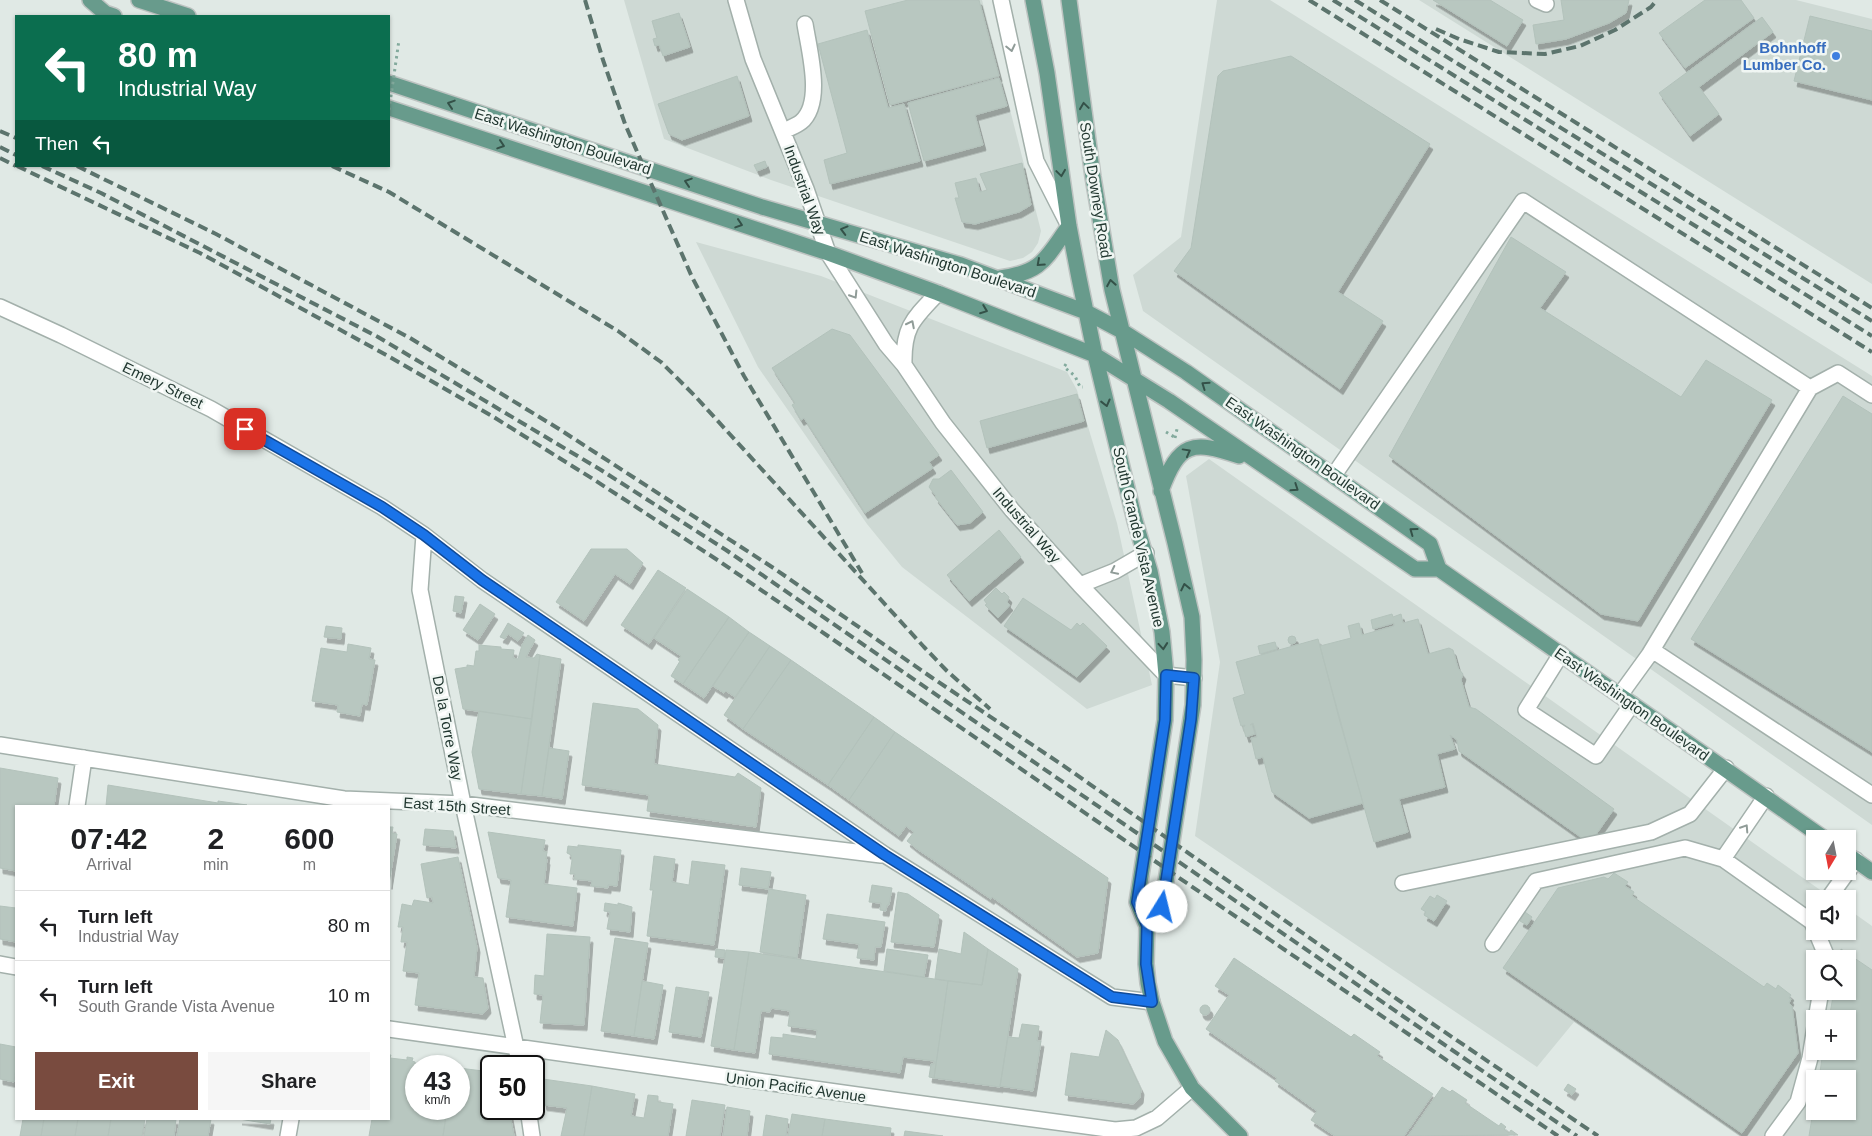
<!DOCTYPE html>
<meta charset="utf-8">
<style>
:root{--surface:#fff;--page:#f6f6f6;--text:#202124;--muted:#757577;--line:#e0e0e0;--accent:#794b3f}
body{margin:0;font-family:Helvetica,sans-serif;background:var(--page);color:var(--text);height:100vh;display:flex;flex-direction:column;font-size:19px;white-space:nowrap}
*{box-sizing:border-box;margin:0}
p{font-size:16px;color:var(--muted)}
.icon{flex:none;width:28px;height:28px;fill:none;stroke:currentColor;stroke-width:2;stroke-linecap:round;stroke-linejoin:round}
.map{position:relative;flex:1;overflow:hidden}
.details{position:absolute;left:15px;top:805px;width:375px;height:315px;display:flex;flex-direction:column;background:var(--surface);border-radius:0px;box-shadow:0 1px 4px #0004}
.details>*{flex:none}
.guide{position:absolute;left:15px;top:15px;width:375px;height:152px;border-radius:0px;box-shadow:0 1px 4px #0004;background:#0b6e4f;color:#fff;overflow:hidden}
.needle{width:32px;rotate:190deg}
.fabs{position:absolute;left:1806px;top:830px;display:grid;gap:10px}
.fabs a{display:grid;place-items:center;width:50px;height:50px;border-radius:0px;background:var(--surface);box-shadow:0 1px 4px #0004;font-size:25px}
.speed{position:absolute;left:405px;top:1055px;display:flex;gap:10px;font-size:25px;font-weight:700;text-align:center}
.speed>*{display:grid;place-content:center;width:65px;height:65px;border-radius:50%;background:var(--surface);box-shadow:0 1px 4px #0004;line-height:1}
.speed small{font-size:12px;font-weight:400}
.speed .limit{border:2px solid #111;border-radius:8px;background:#fff;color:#111}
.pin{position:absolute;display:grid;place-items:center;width:42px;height:42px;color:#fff;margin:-21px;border-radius:10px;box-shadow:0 2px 8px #0006}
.me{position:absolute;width:55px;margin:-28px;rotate:9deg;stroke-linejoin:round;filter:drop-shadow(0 0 4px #0008)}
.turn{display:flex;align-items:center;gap:18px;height:105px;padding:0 20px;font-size:22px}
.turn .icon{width:65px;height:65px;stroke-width:2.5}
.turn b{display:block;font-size:35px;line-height:42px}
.then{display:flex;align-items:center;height:48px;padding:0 20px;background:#0003;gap:10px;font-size:19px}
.eta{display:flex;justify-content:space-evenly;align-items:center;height:85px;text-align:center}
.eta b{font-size:30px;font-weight:700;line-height:35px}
.cta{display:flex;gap:10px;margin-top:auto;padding:10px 20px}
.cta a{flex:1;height:58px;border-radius:0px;background:var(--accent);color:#fff;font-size:20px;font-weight:700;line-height:58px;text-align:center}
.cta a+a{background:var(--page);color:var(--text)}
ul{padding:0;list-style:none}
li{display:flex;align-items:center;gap:15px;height:70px;padding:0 20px;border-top:1px solid var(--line)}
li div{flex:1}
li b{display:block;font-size:19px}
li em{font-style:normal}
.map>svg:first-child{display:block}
</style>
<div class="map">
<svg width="1872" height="1136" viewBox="0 0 1872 1136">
<defs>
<filter id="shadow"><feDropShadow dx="3" dy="5.5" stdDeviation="0" flood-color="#0004"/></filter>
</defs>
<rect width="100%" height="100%" fill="#e0e9e5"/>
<!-- built -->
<path fill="#ced9d4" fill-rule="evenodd" d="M624,0H982L1041,231L1038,243L1032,252L1023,258L1010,261L771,180L664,139Z
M1217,0H1270L1872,376V825L1143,311L1133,275L1181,237Z
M1419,0H1796L1872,19V284Z
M696,242L821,276L1067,372L1077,390L1117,523L1152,685L1087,709L902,567L867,524L758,367Z
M1209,459L1833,899H1815V931H1848V909L1872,926V1136H1739L1574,1022L1537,1067L1195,836L1220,662L1186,476ZM1815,959H1848V991H1815ZM1815,1019H1848V1051H1815ZM1815,1079H1848V1111H1815Z"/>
<!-- building -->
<path fill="#b8c7c0" stroke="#b3c2bb" filter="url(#shadow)" d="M908,0H979L999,76L890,105L865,11Z
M1433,0H1490L1523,20L1507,46Z
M1561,0H1629L1626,13L1609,23L1566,39L1536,44L1533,25L1564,20Z
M1705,0H1741L1754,18L1685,68L1659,33Z
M679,13L690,47L663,56L659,45L655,46L653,39L657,38L652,21Z
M1810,16L1872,31V100L1794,81Z
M1762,17L1773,32L1699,87L1719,114L1690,136L1659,93Z
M867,30L888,108L904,104L920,161L830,184L824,160L847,153L818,44Z
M1291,56L1430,144L1338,292L1383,321L1340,389L1174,271L1191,248L1218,76L1223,71Z
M737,76L749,116L682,140L669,134L658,104Z
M999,78L1007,106L975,115L983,145L924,161L908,103Z
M765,161L767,167L757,171L754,165Z
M1022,163L1031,205L1019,212L975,224L962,222L955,198H959L955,183L976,178L980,192L987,190L980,174Z
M1511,237L1566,272L1540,308L1681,397L1706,360L1772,400L1638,621L1601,614L1389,456Z
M832,329L850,335L939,455L929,462L933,468L865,513L804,418L801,420L792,405L795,403L772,368Z
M1077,394L1084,421L987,448L980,421Z
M1843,396L1872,414V752L1691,639Z
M951,470L983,512L970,523L957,525L935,497L936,496L929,487L933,479H939Z
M999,530L1021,557L969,601L947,575Z
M591,549H627L643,563L630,584L615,574L584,621L556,602Z
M658,570L686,588L649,644L621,625Z
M996,588L1002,594L1004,592L1009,597L1007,602L1010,605L998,618L985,605L987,604L984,600Z
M687,589L729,617L683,684L671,676L680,661L678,660L681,656L654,638Z
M455,596L464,597L461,613L453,611Z
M1023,598L1071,630L1077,623L1080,626L1083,623L1107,646L1077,677L1004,626Z
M480,604L495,614L478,640L463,630Z
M1392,614L1393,617L1401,614L1403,623L1418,619L1428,654L1449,648L1453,650L1458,668L1463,674L1461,680L1469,707L1476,709L1614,809L1595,836L1582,838L1459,751L1457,740L1450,735L1455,749L1437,754L1445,787L1399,799L1408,832L1374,842L1340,722L1320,646L1351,638L1348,626L1359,623L1362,635L1394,626V623L1373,629L1371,620Z
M729,617L749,632L704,698L683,684Z
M508,623L524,633L518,641L508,634L505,639L500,637Z
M326,626L342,628L341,639L324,637Z
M749,632L770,646L735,697L726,691L724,693L713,686Z
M528,635L535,640L526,657L534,658L537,654L540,655L532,719L463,709L455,669L467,667V665L474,666L476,651H479V645L501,647V649L514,650L513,658L518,659L522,645Z
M1288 640a4 4 0 1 1 8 0a4 4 0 1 1-8 0Z
M1318,639L1363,803L1309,818L1272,792L1263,757L1256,759L1251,738L1257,737L1253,723L1250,725L1252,724L1255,734L1246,737L1243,727L1245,726V725L1241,726L1233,698L1245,694L1236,662Z
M1275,642L1277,649L1260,654L1258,646Z
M348,644L371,648L369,659L375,660L367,705L362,704L360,716L337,712L338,705L312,701L321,648L347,652Z
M770,646L791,660L743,729L724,715Z
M540,655L561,659L542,796L521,794Z
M791,660L874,717L828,785L743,729Z
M593,703L638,709L658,725L654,764L735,777L738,773L761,788L756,827L647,811L649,795L582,785Z
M479,711L532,719L521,794L479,789L472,752Z
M874,717L895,732L849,800L828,785Z
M895,732L1108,878L1098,953L1077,957L992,897L991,899L917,849L907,841L914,832L906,826L899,836L849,800Z
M549,748L569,751L562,799L542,796Z
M0,768L58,778L54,806H16V871L0,868Z
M108,785L218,803V801L247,805L106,806Z
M389,827H393L392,833L397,834L389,884Z
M425,829L453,831L456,848L423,845Z
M488,832L545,840L543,851L547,852L546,859H547L544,884L577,888L573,926L506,917L511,880L498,878Z
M578,845L621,850L617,886L608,885V888L591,886L592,881L574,879L575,874H570L572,860L571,855L567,853L568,846L578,847Z
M654,856L675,859L672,882L689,885L692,861L725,865L714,945L647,936L653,890H650Z
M458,857L477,947L474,977L483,978L488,1008L483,1014L415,1005L419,973L403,971L407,942H401L403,927H398L402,904L412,906L414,900L433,903L432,897L427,898L421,864Z
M741,868L771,872L768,889L739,885Z
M1614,873L1628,882L1625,886L1634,892L1632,896L1764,987L1767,983L1776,989L1778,985L1791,995L1789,998L1791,999L1789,1003L1792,1006L1798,1053L1742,1133L1503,968L1558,888L1604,877L1608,879Z
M872,885L892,888L889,905H887L886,911L880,910L881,903L869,902Z
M769,889L806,895L797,958L760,952Z
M898,892L908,894L939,915L934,947L891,942Z
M1437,895L1447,901L1434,921L1424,915L1426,912L1421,909L1430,896L1435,899Z
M605,903L618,905V903L632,907L630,932L607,929L610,912L604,911Z
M0,906L16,908V942L0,939Z
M1525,912L1532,917L1527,925L1520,921Z
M827,914L885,922L881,947H875L874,960L857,958L859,944L823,939Z
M964,932L988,949L982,985L935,979L939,949L961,954Z
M547,934L590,937L584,1025L540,1023L543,995L534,994L535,975L544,976Z
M615,938L648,943L634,1036L601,1031Z
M716,949L725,950L724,958L715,957Z
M887,949L928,955L924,977L884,971Z
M988,949L1018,969L1000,1087L934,1078L948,981L982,985Z
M1841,949L1872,970V1136H1809L1815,1100V1111H1848V1079H1819L1823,1051H1848V1019H1829L1834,991H1848V959H1840Z
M726,950L749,952L734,1050L711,1046Z
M749,952L948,981L934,1078L929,1077L931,1064H934V1061L903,1057L900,1073L769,1054L771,1037L783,1038V1034L816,1039L817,1030L788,1026L790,1011L771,1008L770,1012L761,1011L755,1053L734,1050Z
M1234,958L1351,1037L1354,1034L1380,1052L1377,1056L1433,1094L1404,1136H1335L1311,1120L1317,1111L1275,1081L1277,1078L1206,1029L1229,995L1215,986Z
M642,981L663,985L654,1039L634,1036Z
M676,987L709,992L701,1037L669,1032Z
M1200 1010a5 5 0 1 1 10 0a5 5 0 1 1-10 0Z
M1022,1024L1039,1026L1037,1041H1041L1033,1091L1000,1086L1008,1037L1019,1038Z
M1106,1030L1118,1040L1141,1089L1140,1098L1133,1104L1065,1095L1071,1053L1099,1057Z
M0,1044L16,1047V1066L14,1082L0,1079Z
M389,1055H391L390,1058L407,1060V1057L413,1058L412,1061L415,1062L416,1073H414L413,1080L416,1081L415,1095L416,1096V1109H447L443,1136H369L372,1119H389Z
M459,1068L491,1072V1109H509L514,1136H443L447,1109H459Z
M543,1079L592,1086L584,1136H561L567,1108L544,1105L540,1084Z
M1568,1084L1576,1089L1572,1095L1564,1090Z
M592,1086L635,1094L631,1116L644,1118L648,1095L658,1096V1102L673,1104L668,1136H584Z
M1442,1087L1450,1092L1452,1090L1467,1100L1465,1103L1493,1122L1499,1126L1501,1123L1506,1127L1504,1129L1509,1133L1511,1130L1518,1135L1408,1136Z
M692,1100L725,1105L720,1136H686Z
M727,1107L750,1111L747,1136H723Z
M792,1114L825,1119L822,1136H788Z
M766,1115L788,1119L786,1136H763Z
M23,1119H44L41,1136H20Z
M44,1119H78L75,1136H41Z
M78,1119H111L108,1136H75Z
M111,1119H145L142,1136H108Z
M147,1119H176L174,1136H144Z
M180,1119H211L208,1136H177Z
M239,1119H271L270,1124Z
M825,1119L891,1128L890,1136H822Z
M905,1131L943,1136H904Z"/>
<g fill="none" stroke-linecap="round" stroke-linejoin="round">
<defs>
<path id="minor" d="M736,0L753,59L806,189L828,253L886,344L904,365L943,423L1012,510L1080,585L1166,675L1194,678
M1001,0L1036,161L1067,222
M1537,0L1546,4
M784,131C789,128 796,126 801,122C824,103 809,50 805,24
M0,307L61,335L211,409L382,507L424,535L482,580L885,855L1112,997L1152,1002
M904,365C903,327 913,319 938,293
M1810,388L1838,373L1872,395
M1334,475L1523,201L1810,388L1649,655L1620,695
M424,535L420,590L463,804L520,1066
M1080,585L1115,571L1146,553
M1652,650L1872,795
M1561,654L1526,710L1596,756L1632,704
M0,745L344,799L463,804L881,855
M77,806L84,758
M1723,859L1766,796
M1403,883L1651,832L1690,814L1726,768
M1828,899L1856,860
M1816,931L1826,955V959
M1493,944L1536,881L1685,848L1723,859L1812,922L1815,929
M0,964L16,967
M1816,1019L1821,991
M389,1029L893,1100L1115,1130L1136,1128L1157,1118L1192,1088
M528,1109L532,1136
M288,1136L291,1119
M1773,1136L1798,1102L1810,1058L1815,1027"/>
<path id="major" d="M90,0L105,13L114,16
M139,0L188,16
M1033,0L1047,73L1069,226L1079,278L1095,355L1135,521L1150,571L1162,632L1166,675L1165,720L1137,902L1147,926L1146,964L1148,983L1152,1002L1165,1041L1192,1088L1240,1136
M1069,0L1093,177L1112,290L1175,543L1192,617L1194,660L1193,705L1162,907L1147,926
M389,83L762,207L961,265L1086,312L1122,331L1186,372L1430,544L1439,569L1825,839
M389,108L828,253L938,293L1095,355L1169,401L1415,569H1439
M1000,278C1043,272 1045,259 1069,226
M1161,491C1179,442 1192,440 1239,456
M1848,855L1872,872"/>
</defs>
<!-- minor casing -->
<use href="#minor" stroke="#a3b0ab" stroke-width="18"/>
<!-- major casing -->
<use href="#major" stroke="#bdc3c1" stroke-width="18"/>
<!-- path -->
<path stroke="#83aa9d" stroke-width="3" stroke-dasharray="2.5 4" stroke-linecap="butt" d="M1066,364L1064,367L1075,376L1080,387H1083
M1166,432L1176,438
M1175,438L1177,429"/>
<!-- minor -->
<use href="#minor" stroke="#fff" stroke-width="15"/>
<!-- major -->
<use href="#major" stroke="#689b8c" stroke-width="15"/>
<!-- rail -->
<path stroke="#5c746d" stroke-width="4" stroke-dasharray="10 5" stroke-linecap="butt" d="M585,0L603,60L625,124L692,277L744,376L862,573
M1309,0L1872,352
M1333,0L1872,336
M1355,0L1872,321
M1380,0L1872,308
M1436,29L1459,39L1499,52L1545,54L1580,46L1615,30L1651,7L1657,0
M0,131L16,138
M0,147L16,155
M0,158L16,166
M17,166L200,253L388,356L492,416L593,479L719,561L1191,886L1558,1136
M42,166L101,193L378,337L601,470L726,550L1577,1136
M77,166L216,234L410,338L559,429L775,569L931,677L1061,764L1427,1020L1598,1136
M332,166L389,192L618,331L661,362L695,396L924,647L947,671L990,709"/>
<!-- path-bridge -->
<path stroke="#83aa9d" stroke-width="3" stroke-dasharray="2.5 4" stroke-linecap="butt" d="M389,110L399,40"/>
</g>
<!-- one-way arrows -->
<defs><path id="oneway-chevron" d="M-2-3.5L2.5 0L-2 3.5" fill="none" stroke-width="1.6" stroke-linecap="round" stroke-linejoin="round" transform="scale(1.25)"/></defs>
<g stroke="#909c98">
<use href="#oneway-chevron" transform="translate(1011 48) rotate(77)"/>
<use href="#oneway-chevron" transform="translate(854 295) rotate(58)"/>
<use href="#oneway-chevron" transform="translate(911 324) rotate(-63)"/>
<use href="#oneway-chevron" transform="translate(1114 571) rotate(154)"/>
<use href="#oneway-chevron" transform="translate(1745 828) rotate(-57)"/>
</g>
<g stroke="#345148">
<use href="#oneway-chevron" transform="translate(451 104) rotate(-162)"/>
<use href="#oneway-chevron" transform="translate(1084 106) rotate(-98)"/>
<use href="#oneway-chevron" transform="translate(501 145) rotate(18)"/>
<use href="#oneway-chevron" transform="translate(1061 173) rotate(82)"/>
<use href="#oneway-chevron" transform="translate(688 182) rotate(-162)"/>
<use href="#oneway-chevron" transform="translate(739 224) rotate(18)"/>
<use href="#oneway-chevron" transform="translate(844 230) rotate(-165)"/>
<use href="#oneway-chevron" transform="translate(1040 263) rotate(138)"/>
<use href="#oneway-chevron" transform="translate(1111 283) rotate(-100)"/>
<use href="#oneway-chevron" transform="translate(984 310) rotate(21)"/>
<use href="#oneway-chevron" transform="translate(1205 385) rotate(-145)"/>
<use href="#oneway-chevron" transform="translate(1106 403) rotate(76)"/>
<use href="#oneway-chevron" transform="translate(1187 452) rotate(-29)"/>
<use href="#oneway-chevron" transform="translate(1295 488) rotate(34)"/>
<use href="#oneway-chevron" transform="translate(1413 531) rotate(-144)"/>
<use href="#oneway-chevron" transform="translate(1185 587) rotate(-102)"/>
<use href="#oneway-chevron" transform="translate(1163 646) rotate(85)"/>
</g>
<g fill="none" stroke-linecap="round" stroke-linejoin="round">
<defs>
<path id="route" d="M245,429L382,507L424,535L482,580L885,855L1112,997L1152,1002L1146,964L1147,926L1137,902L1165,720L1166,675L1194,678L1191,719L1162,907"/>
</defs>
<!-- route casing -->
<use href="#route" stroke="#114b97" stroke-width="12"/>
<!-- route -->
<use href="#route" stroke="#1a73e8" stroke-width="9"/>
</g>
<!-- markers -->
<circle fill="#3f7fe0" stroke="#f0f6f3" stroke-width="2" cx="1836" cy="56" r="5"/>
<g text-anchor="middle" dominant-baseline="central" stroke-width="5" stroke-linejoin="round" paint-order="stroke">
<!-- shop labels -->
<g font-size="15" font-weight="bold" fill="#366cbe" stroke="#f0f6f3" text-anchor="end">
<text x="1826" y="47">Bohnhoff<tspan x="1826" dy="17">Lumber Co.</tspan></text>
</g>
<!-- street labels -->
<g font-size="15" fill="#223831" stroke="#f0f6f3">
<text transform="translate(563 141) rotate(18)">East Washington Boulevard</text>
<text transform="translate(805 190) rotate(70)">Industrial Way</text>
<text transform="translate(1096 190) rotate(81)">South Downey Road</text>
<text transform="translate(948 264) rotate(18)">East Washington Boulevard</text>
<text transform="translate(163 385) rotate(26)">Emery Street</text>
<text transform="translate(1303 453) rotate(35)">East Washington Boulevard</text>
<text transform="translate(1027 525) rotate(49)">Industrial Way</text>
<text transform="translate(1139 537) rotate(77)">South Grande Vista Avenue</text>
<text transform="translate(1632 704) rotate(35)">East Washington Boulevard</text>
<text transform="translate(448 728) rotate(79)">De la Torre Way</text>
<text transform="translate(457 806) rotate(4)">East 15th Street</text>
<text transform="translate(796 1087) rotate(8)">Union Pacific Avenue</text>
</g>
</g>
</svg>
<div class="fabs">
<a><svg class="needle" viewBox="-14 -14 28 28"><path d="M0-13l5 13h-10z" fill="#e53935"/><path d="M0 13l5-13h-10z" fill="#757577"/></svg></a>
<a><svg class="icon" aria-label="sound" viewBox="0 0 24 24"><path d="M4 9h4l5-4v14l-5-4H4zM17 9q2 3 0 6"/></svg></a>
<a><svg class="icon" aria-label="search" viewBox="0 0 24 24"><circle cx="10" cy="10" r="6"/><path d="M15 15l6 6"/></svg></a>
<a>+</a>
<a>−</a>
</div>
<div class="speed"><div>43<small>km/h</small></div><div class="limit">50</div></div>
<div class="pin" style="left:245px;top:429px;background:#d93025"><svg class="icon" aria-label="arrive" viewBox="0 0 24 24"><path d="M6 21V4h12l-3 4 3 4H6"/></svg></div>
<svg class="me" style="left:1162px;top:907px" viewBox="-20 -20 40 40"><circle r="19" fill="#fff"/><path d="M0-13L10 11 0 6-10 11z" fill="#1a73e8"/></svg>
<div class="guide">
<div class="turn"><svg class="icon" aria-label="left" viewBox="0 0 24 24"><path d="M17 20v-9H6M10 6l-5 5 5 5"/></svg><div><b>80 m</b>Industrial Way</div></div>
<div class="then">Then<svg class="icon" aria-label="left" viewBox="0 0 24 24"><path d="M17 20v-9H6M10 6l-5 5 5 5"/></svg></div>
</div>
<section class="details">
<div class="eta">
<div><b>07:42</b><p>Arrival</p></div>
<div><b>2</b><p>min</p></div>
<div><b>600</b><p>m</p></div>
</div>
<ul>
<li><svg class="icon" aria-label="left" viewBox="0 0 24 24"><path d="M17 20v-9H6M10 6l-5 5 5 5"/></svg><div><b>Turn left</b><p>Industrial Way</p></div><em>80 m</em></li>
<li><svg class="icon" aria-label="left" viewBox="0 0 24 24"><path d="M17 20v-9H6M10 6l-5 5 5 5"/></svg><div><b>Turn left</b><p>South Grande Vista Avenue</p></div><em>10 m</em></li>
</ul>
<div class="cta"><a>Exit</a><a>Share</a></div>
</section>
</div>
